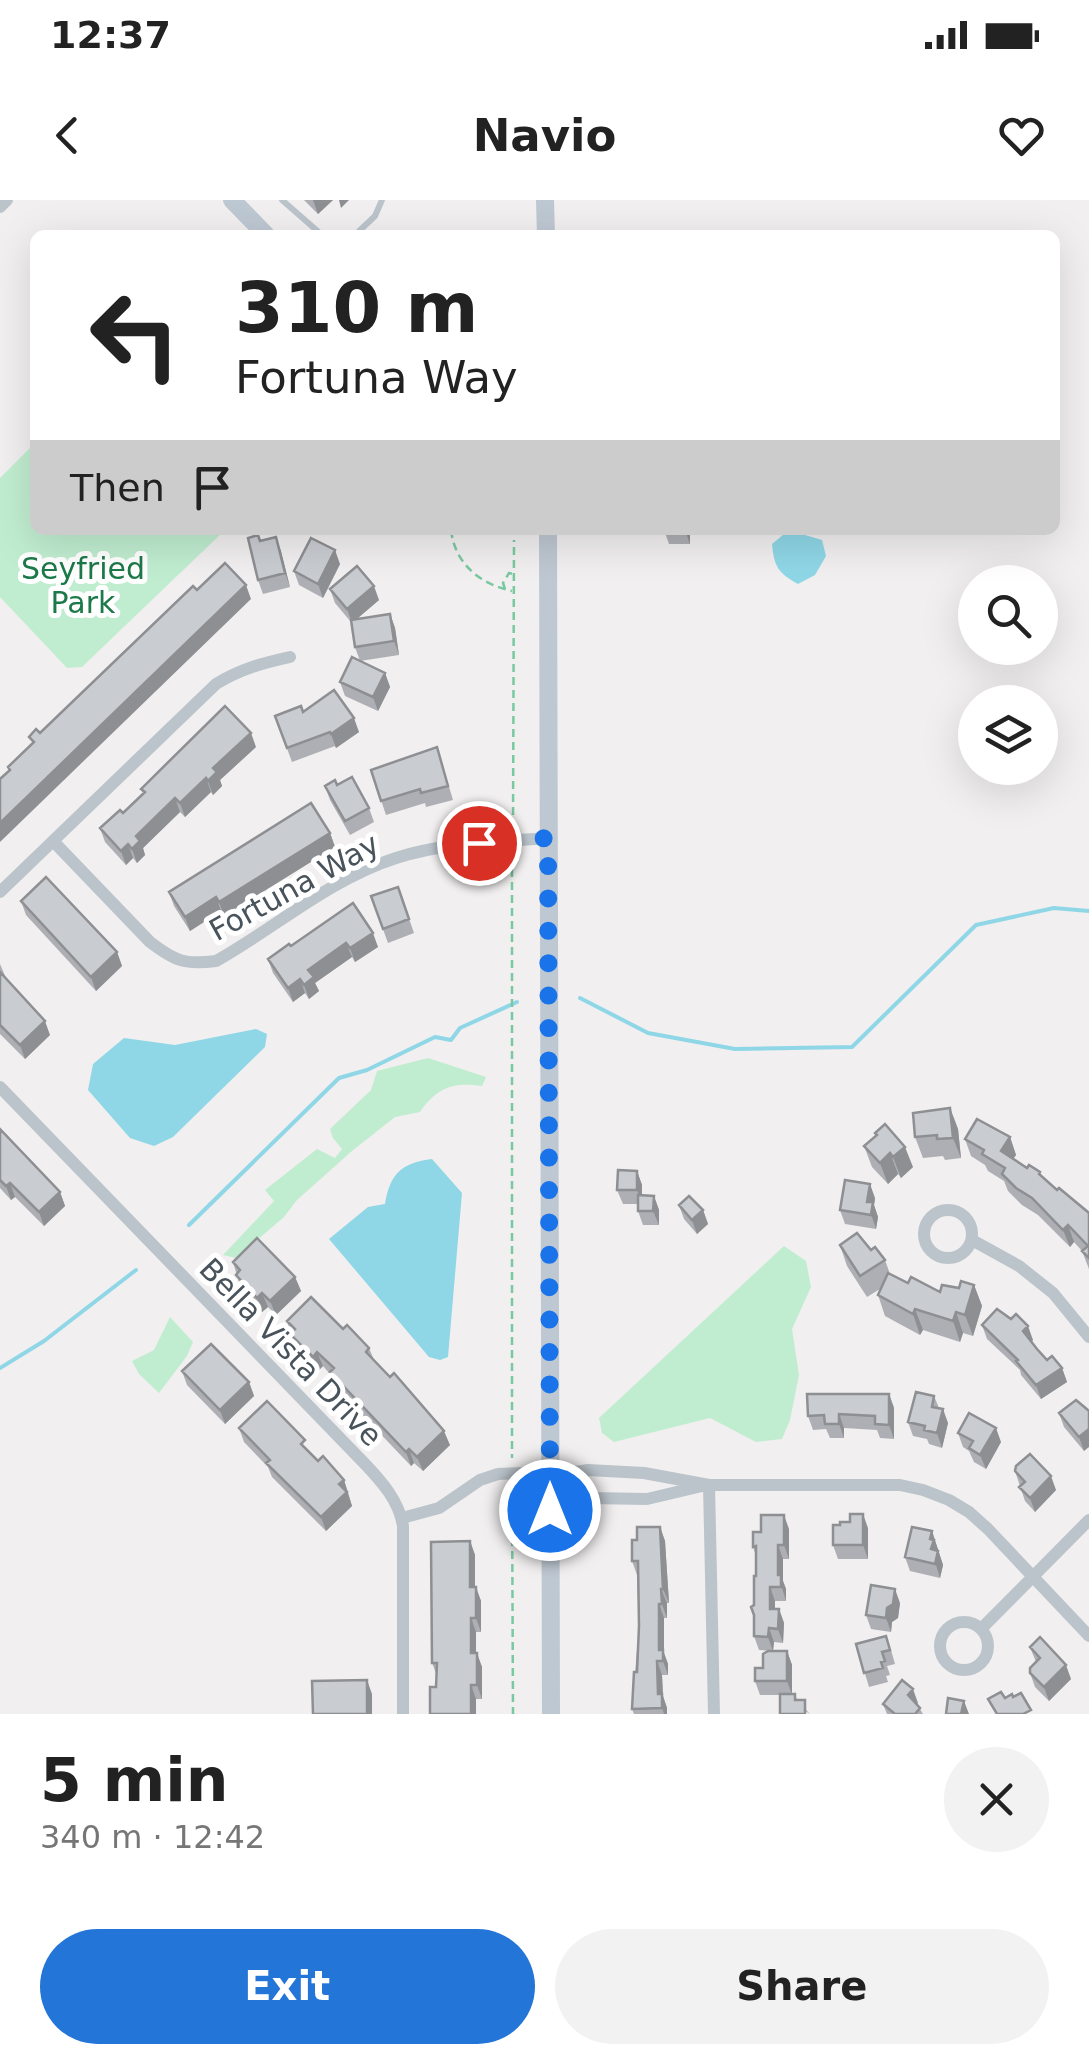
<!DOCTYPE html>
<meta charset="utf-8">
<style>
:root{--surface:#fff;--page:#f2f2f2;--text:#222;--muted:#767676;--accent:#2375d8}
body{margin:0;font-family:"DejaVu Sans",sans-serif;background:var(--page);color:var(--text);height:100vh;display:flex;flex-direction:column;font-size:38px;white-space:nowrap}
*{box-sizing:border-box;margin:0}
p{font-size:32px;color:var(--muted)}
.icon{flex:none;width:55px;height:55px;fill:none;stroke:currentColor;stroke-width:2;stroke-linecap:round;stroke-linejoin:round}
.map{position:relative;height:1514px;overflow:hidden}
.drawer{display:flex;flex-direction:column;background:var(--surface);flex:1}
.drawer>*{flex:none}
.banner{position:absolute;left:30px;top:30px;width:1030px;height:305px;border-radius:15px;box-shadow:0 10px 40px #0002;background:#fff;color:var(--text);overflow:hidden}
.fabs{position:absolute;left:958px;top:365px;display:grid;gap:20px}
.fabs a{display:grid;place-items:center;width:100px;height:100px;border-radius:50%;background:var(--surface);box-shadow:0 10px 40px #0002;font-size:50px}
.pin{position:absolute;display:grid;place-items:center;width:85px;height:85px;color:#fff;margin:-42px;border:5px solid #fff;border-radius:50%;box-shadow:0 2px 10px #0007}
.me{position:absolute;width:110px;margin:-55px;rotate:0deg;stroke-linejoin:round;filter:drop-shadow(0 0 8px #0008)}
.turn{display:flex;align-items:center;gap:35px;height:210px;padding:0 40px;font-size:45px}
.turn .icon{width:130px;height:130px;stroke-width:2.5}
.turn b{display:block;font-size:70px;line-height:85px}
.then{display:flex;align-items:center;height:95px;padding:0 40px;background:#0003;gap:20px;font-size:38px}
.round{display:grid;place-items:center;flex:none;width:105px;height:105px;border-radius:52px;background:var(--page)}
.summary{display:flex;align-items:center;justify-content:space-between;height:170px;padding:0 40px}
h1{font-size:60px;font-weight:700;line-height:75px}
.action{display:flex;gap:20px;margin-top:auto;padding:20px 40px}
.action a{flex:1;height:115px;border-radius:60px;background:var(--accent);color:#fff;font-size:40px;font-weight:700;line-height:115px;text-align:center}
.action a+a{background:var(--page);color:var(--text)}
.status{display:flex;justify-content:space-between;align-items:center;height:70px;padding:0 50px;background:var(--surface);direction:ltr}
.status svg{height:28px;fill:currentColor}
header{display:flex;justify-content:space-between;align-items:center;height:130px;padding:0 40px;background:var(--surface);font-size:45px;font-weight:700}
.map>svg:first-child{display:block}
</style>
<div class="status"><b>12:37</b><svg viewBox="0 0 49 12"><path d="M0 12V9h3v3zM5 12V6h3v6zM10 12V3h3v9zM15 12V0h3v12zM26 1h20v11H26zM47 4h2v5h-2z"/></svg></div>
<header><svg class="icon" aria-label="back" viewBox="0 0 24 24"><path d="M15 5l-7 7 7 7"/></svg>Navio<svg class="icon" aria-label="heart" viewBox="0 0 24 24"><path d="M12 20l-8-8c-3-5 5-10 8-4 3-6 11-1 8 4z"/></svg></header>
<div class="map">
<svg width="1089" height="1514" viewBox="0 0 1089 1514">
<rect width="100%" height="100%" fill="#f1efef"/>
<!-- green -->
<path fill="#c0edd0" d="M35,243V330H225L82,467L67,468L0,397V278Z
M428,858L486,877L482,886C452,882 437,888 420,912L395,917L352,951L297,1000L284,1017L236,1058L223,1055L274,1001L265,990L317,949L335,958L342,949L333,938L330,929L371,890L377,871Z
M784,1046L806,1061L811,1087L792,1129L799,1175L790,1220L782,1239L756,1242L710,1218L614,1242L602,1233L599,1218Z
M170,1117L193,1142L187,1156L159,1193L139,1174L132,1161L154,1150Z"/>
<!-- water -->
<path fill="#8fd7e7" d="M798,333L822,340L826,356L815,375L798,384C778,373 774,366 772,344L783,335Z
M256,829L267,834L265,847L173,937L154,946L130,938L88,890L93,864L124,838L175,845Z
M432,959L462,993L448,1157L440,1160L429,1157L329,1039L368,1007L385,1004C390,974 401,963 432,959Z"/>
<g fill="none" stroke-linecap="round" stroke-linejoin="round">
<!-- stream -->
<path stroke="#8fd7e7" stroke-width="4" d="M580,798L648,833L735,849L852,847L976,725L1054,708L1089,711
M189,1025L339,878L367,870L435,837L451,840L460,828L517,802
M0,1168L44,1141L136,1070"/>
<!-- path -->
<path stroke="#79c9a0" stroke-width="2.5" stroke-dasharray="8 5" stroke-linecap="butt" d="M451,330C455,364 480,384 512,391
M505,389L503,383L509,373L513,374
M513,628L514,340
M512,656V1258
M512,1286L513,1514"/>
<!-- lane -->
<path stroke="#bbc4cb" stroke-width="6" d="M282,0L322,35
M355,35L375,16L382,0"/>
<!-- street -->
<path stroke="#bbc4cb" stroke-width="12" d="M0,7L7,0
M53,641L150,742C175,761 184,765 216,761C275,728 330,679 396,658C445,642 497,642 548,638
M0,692L216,484C240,469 263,463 290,457
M0,887L366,1265C382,1282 399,1301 403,1326V1514
M924 1034a24 24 0 1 1 48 0a24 24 0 1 1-48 0Z
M972,1040L1019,1066L1053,1093L1089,1137
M550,1276L589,1298L647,1299L702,1286
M709,1285L714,1514
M402,1318L439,1308L480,1280L498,1274L524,1273L550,1276L588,1270L644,1273L709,1285H900L923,1290L949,1300L969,1312L988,1329L1089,1436
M940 1446a24 24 0 1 1 48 0a24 24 0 1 1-48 0Z
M981,1429L1089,1320"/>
<!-- secondary -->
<path stroke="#bec8d2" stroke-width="18" d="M232,0L266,35
M545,0L546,35
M548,330L551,1514"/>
</g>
<!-- wall -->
<path fill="#adafb4" d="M304,0H333L318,14Z
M664,330H690V344H669Z
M276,337L290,387L263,394L258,380Z
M340,364L323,398L299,385L294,371Z
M330,389L379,400L358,418L390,414L395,428L399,455L360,461L355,447L351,422L335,403Z
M385,473L390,487L378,511L345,496L340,482Z
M303,512L359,532L336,548L335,546L292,562L275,516Z
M256,547L220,580L222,586L213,595L211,592L185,617L180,612L143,648L145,655L137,663L133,658L126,665L105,642L100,628L123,613L143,594L141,589Z
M437,547L453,600L426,607L425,603L386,615L371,570Z
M337,585L369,608L374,622L350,635L330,600L325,586Z
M330,633L335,647L224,716L221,711L190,731L174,706L169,692Z
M398,687L414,733L388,743L371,696Z
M21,701L117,752L122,766L96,791L26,715Z
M353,703L378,747L355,762L352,757L315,783L319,791L309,799L305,793L293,802L273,773L268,759L291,746Z
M0,764L6,778L50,835L25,859L0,834Z
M950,908L958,929L961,958L945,960L943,956L923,958L915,937Z
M0,929L60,992L65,1006L44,1026L15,997L11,1000L0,988Z
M876,936L913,967L901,978L898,974L888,984L872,967L864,946Z
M1010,937L1016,955L1013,959L1027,968L1040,972L1042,977L1057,990L1089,1013V1069L1082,1051L1074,1042L1070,1047L1038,1015L1022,1005L1008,991L1004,981L988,971L985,965L971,956L965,939Z
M637,971L642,985V995L654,996L659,1010V1025H643L638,1011V1004H623L617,990Z
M875,998L874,1005L878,1017L876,1029L845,1024L840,1010Z
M679,1005L703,1010L708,1024L697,1034L684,1019Z
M840,1045L871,1050L885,1060L890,1074L908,1083L940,1092L974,1085L982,1106L973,1136L963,1133L960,1142L923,1130L920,1135L885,1116L878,1095L880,1089L867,1097L847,1066Z
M233,1062L295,1077L301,1091L276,1115L268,1107L262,1112L241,1089Z
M287,1121L343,1129L369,1148L374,1160L450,1245L423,1271L414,1263L411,1266L335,1186L330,1174L323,1166L318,1171L295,1148Z
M982,1125L1033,1140L1031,1142L1047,1160L1062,1168L1067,1182L1041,1199L1021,1175L1020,1170L987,1139Z
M182,1171L249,1182L254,1196L225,1224L187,1185Z
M889,1194L894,1208V1239L880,1238L877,1230L844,1228V1238H830L826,1229L813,1230L808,1216Z
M934,1196L939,1208L948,1223L942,1248L929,1244L927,1239L913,1236L908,1222Z
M1089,1211L1084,1251L1064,1227L1059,1213Z
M239,1228L310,1253L318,1261L344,1280L352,1306L326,1331L272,1277L268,1267L244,1242Z
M958,1233L1001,1242L986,1269L974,1262L969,1251L963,1247Z
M1015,1271L1056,1290L1035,1312L1025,1301Z
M660,1327L665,1341L669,1403H667V1418H664V1453L668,1464V1475H662L663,1496L667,1508V1514H634L632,1509L639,1426L637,1375L632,1361L637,1340Z
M868,1328V1359H838L833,1345Z
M789,1329V1359H783V1381L786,1389V1401H775V1409H779L784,1423L783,1443L774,1442L773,1451L759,1450L754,1436L756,1356L753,1347Z
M932,1331L943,1365L940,1378L910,1371L905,1357Z
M470,1341L475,1355V1387L481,1401V1432H476V1453L482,1467V1499H476V1514H430L436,1487L437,1476L432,1463Z
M900,1403L898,1418L892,1422L891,1432L871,1429L866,1415Z
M856,1444L891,1450L895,1464L887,1466L890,1475L886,1476L888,1482L869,1487Z
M1030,1447L1071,1479L1049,1501L1035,1487L1030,1473L1036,1462Z
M787,1451L792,1465V1494H795L797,1500L810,1514L780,1495H760L755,1481L763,1468Z
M918,1503L917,1504L923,1514H887L883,1504Z"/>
<!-- shaded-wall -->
<path fill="#8d8f92" d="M313,0H333L318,14Z
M339,0H349L341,8Z
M685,330H690V344Z
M276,337L281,351L290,387L285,373Z
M335,350L340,364L323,398L318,384Z
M246,385L251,399L0,642V623Z
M374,386L379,400L352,423L347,409Z
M390,414L395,428L399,455L394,441Z
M385,473L390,487L378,511L373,497Z
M354,518L359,532L336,548L331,534Z
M251,533L256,547L220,580L222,586L213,595L208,581L213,568Z
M206,578L211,592L185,617L180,603Z
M175,598L180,612L143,648L145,655L137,663L132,649L136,636Z
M330,633L335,647L224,716L219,702Z
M128,644L133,658L126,665L121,651Z
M216,697L221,711L190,731L185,717Z
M373,733L378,747L355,762L350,748Z
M346,743L352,757L315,783L319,791L309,799L304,785L308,770Z
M117,752L122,766L96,791L91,777Z
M300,779L305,793L293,802L288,788Z
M45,821L50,835L25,859L20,845Z
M950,908L958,929L961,958L953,938Z
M1010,937L1016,955L1007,968L1001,951Z
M905,947L913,967L901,978L893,957Z
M890,953L898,974L888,984L880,963Z
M637,971L642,985V1004L637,990Z
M10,983L15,997L11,1000L6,986Z
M870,984L875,998L874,1005L878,1017L876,1029L867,1002Z
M60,992L65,1006L44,1026L39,1012Z
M654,996L659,1010V1025L653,1011Z
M703,1010L708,1024L697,1034L692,1020Z
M1068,1025L1074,1042L1070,1047L1063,1030Z
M295,1077L301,1091L276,1115L270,1101Z
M974,1085L982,1106L973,1136L965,1115Z
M262,1093L268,1107L262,1112L257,1098Z
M915,1109L923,1130L920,1135L913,1114Z
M956,1112L963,1133L960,1142L953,1121Z
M1028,1126L1033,1140L1028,1145L1023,1131Z
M317,1152L323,1166L318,1171L313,1157Z
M1062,1168L1067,1182L1041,1199L1036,1185Z
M249,1182L254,1196L225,1224L220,1210Z
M889,1194L894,1208V1239L889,1225Z
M943,1209L948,1223L942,1248L937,1233Z
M839,1214L844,1228V1238L839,1224Z
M996,1228L1001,1242L986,1269L980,1255Z
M1089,1229V1247L1084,1251L1079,1237Z
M444,1231L450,1245L423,1271L417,1257Z
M409,1249L414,1263L411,1266L406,1252Z
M1051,1276L1056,1290L1035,1312L1030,1298Z
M344,1280L352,1306L326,1331L321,1317L339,1284Z
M863,1314L868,1328V1359L863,1345Z
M784,1315L789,1329V1359L784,1345Z
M660,1327L665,1341L669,1403L663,1389Z
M932,1331L943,1365L940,1378L931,1349L930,1339Z
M470,1341L475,1355V1401L470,1387Z
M778,1345L783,1359V1381L786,1389V1401L778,1375Z
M476,1387L481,1401V1432L476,1418Z
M770,1387L775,1401V1423L770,1409Z
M661,1389L667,1403V1418L662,1404Z
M895,1389L900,1403L898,1418L892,1422L891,1432L886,1418L887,1408Z
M659,1404L664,1418V1453L668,1464V1475L659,1450Z
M779,1409L784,1423L783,1443L778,1429Z
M471,1418L476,1432V1467L471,1453Z
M769,1428L774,1442L773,1451L768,1437Z
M787,1451L792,1465V1495L787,1481Z
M477,1453L482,1467V1499L477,1485Z
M657,1461L662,1475L663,1496L667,1508V1514H664L658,1494Z
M1066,1465L1071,1479L1049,1501L1044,1487Z
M367,1480L372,1494V1514H367Z
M471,1485L476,1499V1514H471Z
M913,1489L918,1503L913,1509L908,1495Z
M964,1501L969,1514H961Z"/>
<!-- building -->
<path fill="#c9ccd1" stroke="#8d8f92" stroke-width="2.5" d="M258,335L260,341L276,337L285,373L258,380L248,338Z
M311,338L335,350L318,384L294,371Z
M225,363L246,385L0,623V579L10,570L8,567L34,542L29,537L36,529L40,533L193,386L197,390Z
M357,366L374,386L347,409L330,389Z
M390,414L394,441L355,447L351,420Z
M352,457L385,473L373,497L340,482Z
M334,490L354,518L331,534L330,532L287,548L275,516L301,506L303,512Z
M225,506L251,533L213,568L217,572L208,581L206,578L180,603L175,598L136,636L140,641L132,649L128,644L121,651L100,628L120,610L123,613L145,592L141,589Z
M437,547L448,586L421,593L420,589L381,601L371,570Z
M352,577L369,608L345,621L325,586L335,580L337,585Z
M311,603L330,633L219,702L216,697L185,717L169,692Z
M46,677L117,752L91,777L21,701Z
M398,687L409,719L383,729L371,696Z
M353,703L373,733L350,748L346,743L308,770L314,777L304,785L300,779L288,788L268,759L289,744L291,746Z
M0,772L45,821L20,845L0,825Z
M950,908L953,938L937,939V935L915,937L913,913Z
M977,919L1010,937L1001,951L1027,968L1029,965L1040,972L1039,974L1057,990L1059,988L1089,1013V1058L1082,1051L1088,1046L1068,1025L1063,1030L1032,998L1016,988L1002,974L1005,968L982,954L984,950L965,939Z
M885,924L905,947L893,957L890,953L880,963L864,946L877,935L875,933Z
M0,929L60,992L39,1012L10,983L6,986L0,980Z
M618,970L637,971V990H617Z
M845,980L870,984L867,1002H873L871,1015L840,1010Z
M638,995L654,996L653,1011H638Z
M689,996L703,1010L692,1020L679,1005Z
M857,1033L871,1050L875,1047L885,1060L860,1076L840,1045Z
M257,1038L295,1077L270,1101L262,1093L257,1098L236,1075L240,1070L233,1062Z
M888,1073L908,1083L911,1077L940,1092L942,1085L959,1088L961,1081L974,1085L965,1115L956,1112L953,1121L915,1109L913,1114L878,1095Z
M311,1097L343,1129L347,1125L369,1148L366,1152L390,1177L394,1173L444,1231L417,1257L409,1249L406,1252L330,1172L334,1168L317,1152L313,1157L290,1134L295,1129L287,1121Z
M997,1109L1011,1119L1016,1114L1028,1126L1023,1131L1037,1149L1047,1160L1052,1156L1062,1168L1036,1185L1016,1161L1018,1160L982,1125Z
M211,1144L249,1182L220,1210L182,1171Z
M916,1192L934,1196L932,1207L943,1209L937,1233L924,1230L925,1226L908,1222Z
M807,1194H889V1225L875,1224V1216L839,1214V1224H825L824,1215L808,1216Z
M1076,1200L1089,1211V1229L1079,1237L1059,1213Z
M267,1201L305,1240L301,1244L318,1261L323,1256L344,1280L339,1284L347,1292L321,1317L266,1263L270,1260L239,1228Z
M969,1213L996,1228L980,1255L969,1248L973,1241L958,1233Z
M1030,1254L1051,1276L1030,1298L1019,1287L1025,1282L1015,1271L1016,1266Z
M850,1314H863V1345H833V1325H840V1322H850Z
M761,1315H784V1345H778V1375H781V1387H770V1409H779L778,1429L769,1428L768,1437L754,1436V1415L751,1407L754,1405V1376H756V1346L753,1347V1332H761Z
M637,1327H660L663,1389H661L662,1404H659V1450H663V1461H657L658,1494H662V1508L632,1509L634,1472H637L639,1426L638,1361H632V1340H637Z
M912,1327L932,1331L930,1339L934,1340L931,1349L938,1351L935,1364L905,1357Z
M470,1341V1387H476V1418H471V1453H477V1485H471V1514H430V1487H436L437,1463H432L431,1342Z
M871,1385L895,1389L893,1404L887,1408L886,1418L866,1415Z
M886,1436L890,1450L882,1452L885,1461L881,1462L883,1468L864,1473L856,1444Z
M1040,1437L1066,1465L1044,1487L1030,1473V1468L1040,1458L1030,1447Z
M768,1451H787V1481H755V1468H763V1454Z
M367,1480V1514H313L312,1481Z
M902,1480L913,1489L908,1495L920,1508L915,1514H895L883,1504Z
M1001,1492L1005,1498L1012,1494L1013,1497L1021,1493L1031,1510L1023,1514H997L988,1499Z
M780,1494H795V1500H805V1514H780Z
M948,1498L964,1501L961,1514H946Z"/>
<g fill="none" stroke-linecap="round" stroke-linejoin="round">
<!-- route -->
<path stroke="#1a73e8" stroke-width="18" stroke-dasharray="0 32.4" d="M479,643L548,638L550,1310"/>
</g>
<g text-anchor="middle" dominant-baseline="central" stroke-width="10" stroke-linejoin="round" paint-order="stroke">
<!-- park labels -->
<g font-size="30" fill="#1c7949" stroke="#fff">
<text x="83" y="368">Seyfried<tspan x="83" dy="34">Park</tspan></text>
</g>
<!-- street labels -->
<g font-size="30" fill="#48535b" stroke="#fff">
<text transform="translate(294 687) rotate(-29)">Fortuna Way</text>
<text transform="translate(291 1152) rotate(46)">Bella Vista Drive</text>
</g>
</g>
</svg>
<div class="fabs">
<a><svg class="icon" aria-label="search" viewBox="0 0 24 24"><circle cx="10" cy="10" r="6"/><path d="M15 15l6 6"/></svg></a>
<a><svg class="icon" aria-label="layers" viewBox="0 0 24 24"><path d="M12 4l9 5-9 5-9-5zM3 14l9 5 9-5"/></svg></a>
</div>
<div class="pin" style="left:479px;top:643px;background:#d93025"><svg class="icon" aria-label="arrive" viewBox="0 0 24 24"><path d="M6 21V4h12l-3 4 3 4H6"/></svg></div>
<svg class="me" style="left:550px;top:1310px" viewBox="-20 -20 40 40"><circle r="17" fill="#1a73e8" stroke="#fff" stroke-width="3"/><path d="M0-11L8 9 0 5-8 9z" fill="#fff"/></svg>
<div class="banner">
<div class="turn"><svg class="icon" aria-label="left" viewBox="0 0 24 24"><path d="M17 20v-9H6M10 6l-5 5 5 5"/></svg><div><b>310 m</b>Fortuna Way</div></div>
<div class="then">Then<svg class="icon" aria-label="arrive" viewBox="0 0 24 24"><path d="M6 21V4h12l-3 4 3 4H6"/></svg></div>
</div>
</div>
<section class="drawer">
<div class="summary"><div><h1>5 min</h1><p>340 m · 12:42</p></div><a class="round"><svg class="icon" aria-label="close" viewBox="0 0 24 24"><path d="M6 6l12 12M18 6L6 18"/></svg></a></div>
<div class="action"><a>Exit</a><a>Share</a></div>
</section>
